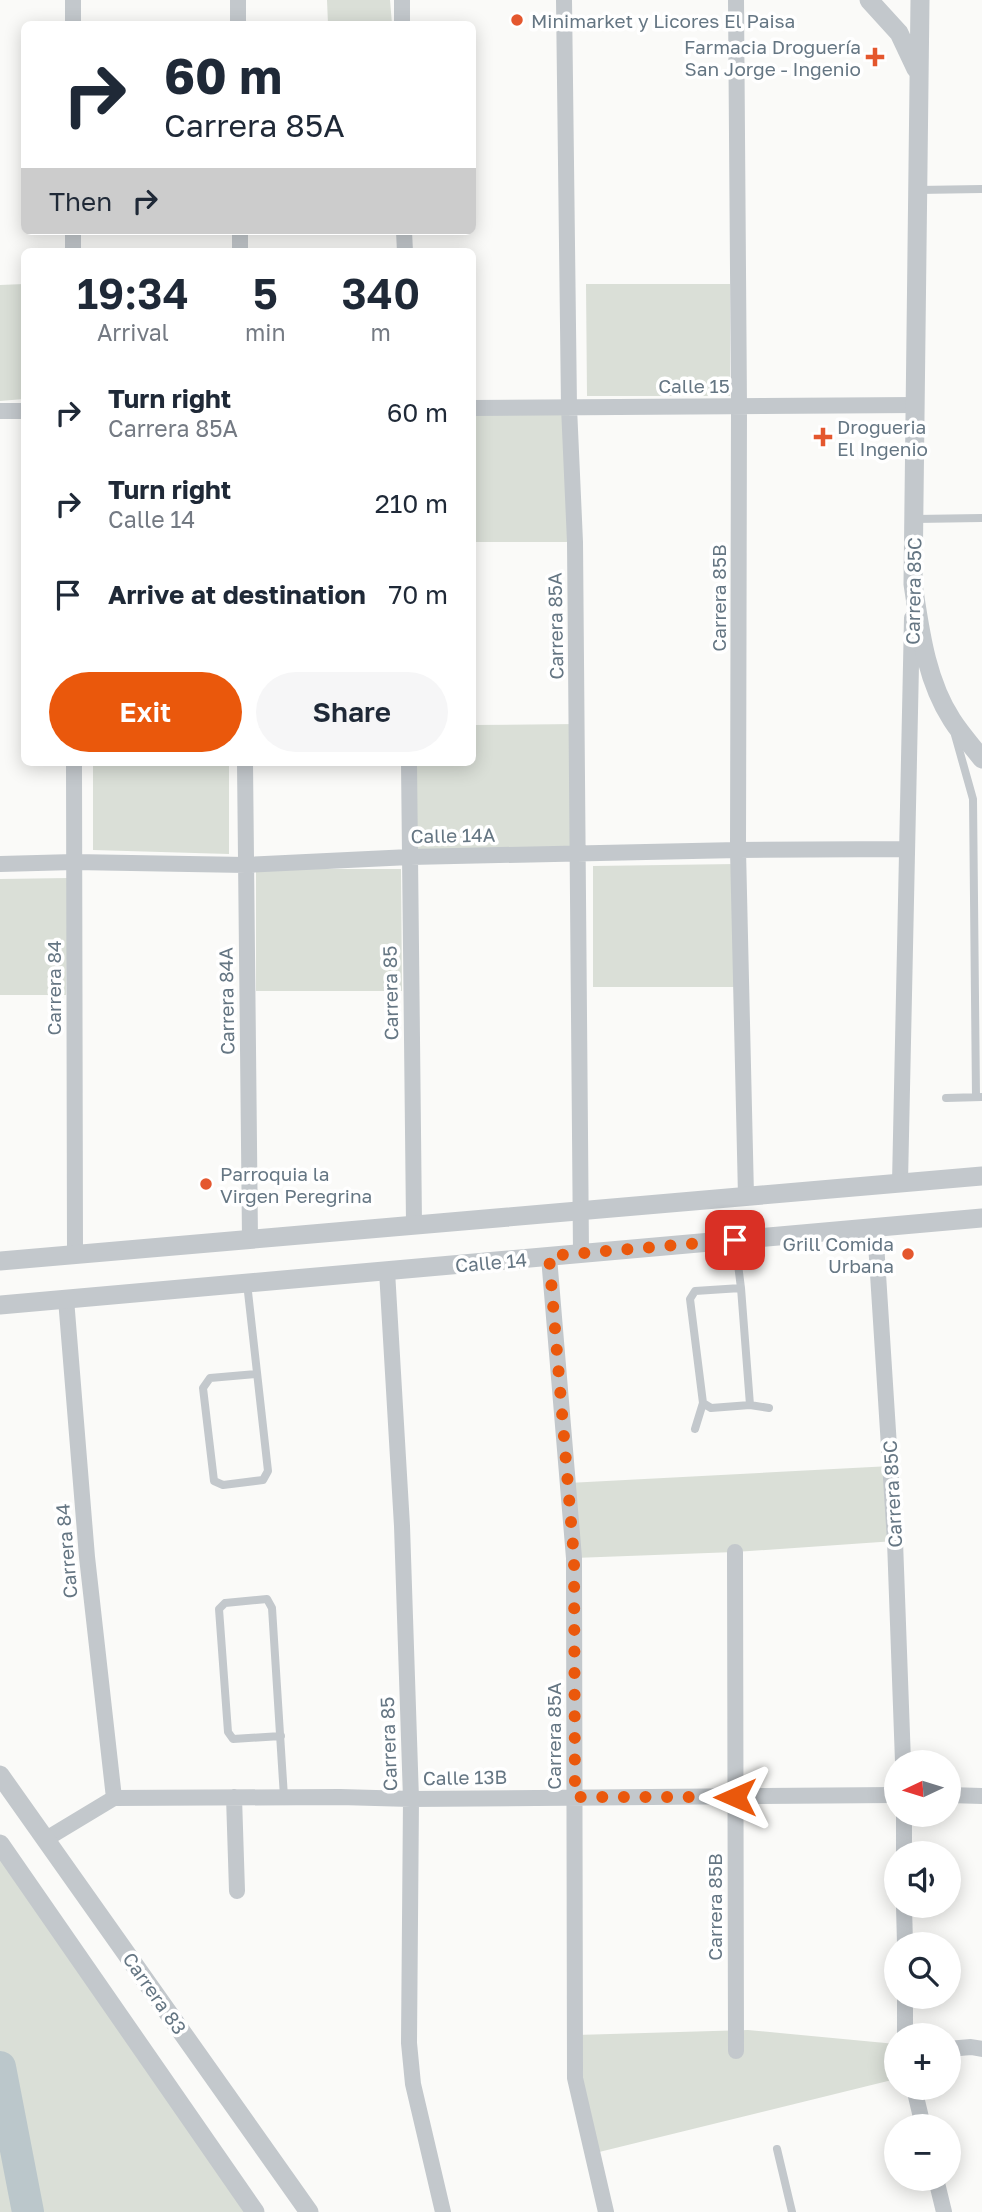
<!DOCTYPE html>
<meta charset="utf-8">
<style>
:root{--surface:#fff;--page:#f6f6f7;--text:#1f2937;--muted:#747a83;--accent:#ea580c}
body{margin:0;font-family:"Golos Text",sans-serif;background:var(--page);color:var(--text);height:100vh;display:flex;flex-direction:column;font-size:26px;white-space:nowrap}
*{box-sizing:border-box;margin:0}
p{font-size:23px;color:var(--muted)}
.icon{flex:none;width:38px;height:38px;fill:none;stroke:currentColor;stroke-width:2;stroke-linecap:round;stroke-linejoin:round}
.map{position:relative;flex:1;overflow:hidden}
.panel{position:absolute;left:21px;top:248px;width:455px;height:518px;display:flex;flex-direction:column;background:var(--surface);border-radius:10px;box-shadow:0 4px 18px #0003}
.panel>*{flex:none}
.top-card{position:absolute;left:21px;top:21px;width:455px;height:214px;border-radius:10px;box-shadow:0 4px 18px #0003;background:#fff;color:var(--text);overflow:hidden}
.needle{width:46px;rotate:266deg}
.buttons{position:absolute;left:884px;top:1750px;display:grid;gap:14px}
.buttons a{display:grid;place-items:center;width:77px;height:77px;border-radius:50%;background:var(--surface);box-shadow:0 4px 18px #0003;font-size:35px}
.pin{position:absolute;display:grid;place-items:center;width:60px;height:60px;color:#fff;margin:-30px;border-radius:14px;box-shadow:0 4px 10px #0006}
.me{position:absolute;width:77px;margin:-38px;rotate:270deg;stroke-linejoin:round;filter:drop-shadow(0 0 5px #0008)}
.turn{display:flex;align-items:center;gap:24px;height:147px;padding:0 28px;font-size:32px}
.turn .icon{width:91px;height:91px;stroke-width:2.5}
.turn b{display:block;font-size:49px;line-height:60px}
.then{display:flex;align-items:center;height:66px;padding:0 28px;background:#0003;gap:14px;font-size:26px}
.eta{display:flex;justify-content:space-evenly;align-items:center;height:119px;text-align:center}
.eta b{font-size:42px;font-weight:600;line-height:49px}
.action{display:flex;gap:14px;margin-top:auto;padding:14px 28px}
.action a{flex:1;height:80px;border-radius:42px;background:var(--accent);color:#fff;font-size:28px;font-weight:600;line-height:80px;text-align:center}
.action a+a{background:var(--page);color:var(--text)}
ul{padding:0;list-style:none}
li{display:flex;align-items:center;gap:21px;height:91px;padding:0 28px}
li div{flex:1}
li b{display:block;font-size:26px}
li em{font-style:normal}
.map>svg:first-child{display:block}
</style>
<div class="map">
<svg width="982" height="2212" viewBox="0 0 982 2212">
<rect width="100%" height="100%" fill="#fafaf8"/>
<!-- green -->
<path fill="#dadfd7" d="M327,0H390L392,24H328Z
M24,284V399L0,401V285Z
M586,284H730V396H587Z
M569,407L575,542H473L472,408Z
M577,724L578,855L410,857L409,763H472L473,725Z
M93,763H229V854L93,850Z
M736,864L735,987H593V866Z
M256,869H401L402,991H256Z
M69,878L66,995H0V879Z
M891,1466L895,1541L735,1552L574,1558L568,1483Z
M0,1844L255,2212H0Z
M748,2030L896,2044V2079L591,2154L576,2035Z"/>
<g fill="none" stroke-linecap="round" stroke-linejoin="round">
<!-- river -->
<path stroke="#bbc7cb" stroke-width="32" d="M0,2067L28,2212"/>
<!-- service -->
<path stroke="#c3c8cc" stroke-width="8" d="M918,190L982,189
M915,519L982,518
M955,735L973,799L976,1097
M946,1098L982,1097
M735,1241L741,1288L750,1405
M247,1283L268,1471L263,1480L223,1485L214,1481L203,1388L210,1378L257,1374
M703,1403L711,1408L750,1405L769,1408
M695,1429L703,1403L690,1299L695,1291L741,1288
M281,1736L233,1739L228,1732L219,1609L225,1603L267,1599L272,1608L284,1797
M777,2149L792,2212"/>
<!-- minor -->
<path stroke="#c3c8cc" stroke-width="16" d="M73,0V24
M238,0V24
M402,0V24
M564,0L569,407L575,542L581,1252
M736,0L739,406L738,850L746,1196
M73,231V252
M240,231V252
M404,231L405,252
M472,408L916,405
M0,411H24
M74,763L75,1254
M245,763L250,1239
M409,763L414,1223
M0,864L74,862L246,865L410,857L738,850L907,849
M900,1183L912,618
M875,1227L895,1541L903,1762
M549,1257L574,1558L575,2078L606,2212
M387,1271L402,1526L411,1799L409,2043L413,2084L443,2212
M66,1299L87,1557L114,1798
M735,1552L736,2051
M948,1795L982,1796
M234,1797L237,1891
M904,1815V1853
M46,1839L114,1798L340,1797L411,1799L896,1795
M904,1906L905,1944
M905,1997V2035
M948,2049L971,2047L982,2049
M914,2088L923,2126
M936,2179L944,2212"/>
<!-- tertiary -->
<path stroke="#c3c8cc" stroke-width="19" d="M869,0L899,33L916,69
M920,0L913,584C920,630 926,680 952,720C961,734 972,746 982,759
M0,1261L982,1176
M0,1305L982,1218
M0,1775L309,2212
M0,1844L255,2212"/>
</g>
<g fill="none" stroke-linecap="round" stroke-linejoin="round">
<!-- route -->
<path stroke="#ea580c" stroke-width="12" stroke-dasharray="0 21.6" d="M735,1240L549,1256L574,1558L575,1797H735"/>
</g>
<!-- markers -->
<g fill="#e4572e" stroke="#fff" stroke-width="2.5">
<circle cx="517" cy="20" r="7"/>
<path d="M871.5 46.5h7v7h7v7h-7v7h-7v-7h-7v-7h7z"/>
<path d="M819.5 426.5h7v7h7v7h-7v7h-7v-7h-7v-7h7z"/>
<circle cx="206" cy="1184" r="7"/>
<circle cx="908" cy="1254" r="7"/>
</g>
<g text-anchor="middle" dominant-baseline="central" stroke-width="7" stroke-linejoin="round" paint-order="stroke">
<!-- poi labels -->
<g font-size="19" fill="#657683" stroke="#fff" text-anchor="start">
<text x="531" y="20">Minimarket y Licores El Paisa</text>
<text x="861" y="46" text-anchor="end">Farmacia Droguería<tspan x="861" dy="22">San Jorge - Ingenio</tspan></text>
<text x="837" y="426">Drogueria<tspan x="837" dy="22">El Ingenio</tspan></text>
<text x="220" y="1173">Parroquia la<tspan x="220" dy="22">Virgen Peregrina</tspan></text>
<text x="894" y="1243" text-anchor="end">Grill Comida<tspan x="894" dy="22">Urbana</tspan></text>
</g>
<!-- street labels -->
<g font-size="19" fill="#657683" stroke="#fff">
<text x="694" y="385">Calle 15</text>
<text transform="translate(913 591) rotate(-89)">Carrera 85C</text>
<text transform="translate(718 598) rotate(-90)">Carrera 85B</text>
<text transform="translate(555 626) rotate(-91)">Carrera 85A</text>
<text transform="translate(453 835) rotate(-1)">Calle 14A</text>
<text transform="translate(53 988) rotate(-90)">Carrera 84</text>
<text transform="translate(390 993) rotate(-91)">Carrera 85</text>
<text transform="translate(226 1001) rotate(-91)">Carrera 84A</text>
<text transform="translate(491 1262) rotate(-5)">Calle 14</text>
<text transform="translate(892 1494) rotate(-93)">Carrera 85C</text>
<text transform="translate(66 1551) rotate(-95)">Carrera 84</text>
<text transform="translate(553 1736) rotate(-90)">Carrera 85A</text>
<text transform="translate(388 1744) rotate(-92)">Carrera 85</text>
<text transform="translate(465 1777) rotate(-1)">Calle 13B</text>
<text transform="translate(714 1907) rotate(-90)">Carrera 85B</text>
<text transform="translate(155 1993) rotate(55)">Carrera 83</text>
</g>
</g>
</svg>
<div class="buttons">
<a><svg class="needle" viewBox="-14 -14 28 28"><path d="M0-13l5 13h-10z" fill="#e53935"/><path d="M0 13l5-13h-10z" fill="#747a83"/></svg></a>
<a><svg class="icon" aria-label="sound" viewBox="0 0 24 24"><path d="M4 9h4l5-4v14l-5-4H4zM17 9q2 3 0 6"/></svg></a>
<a><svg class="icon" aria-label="search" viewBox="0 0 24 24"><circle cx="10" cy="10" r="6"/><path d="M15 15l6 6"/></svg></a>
<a>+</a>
<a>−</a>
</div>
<div class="pin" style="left:735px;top:1240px;background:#d93025"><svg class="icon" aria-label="arrive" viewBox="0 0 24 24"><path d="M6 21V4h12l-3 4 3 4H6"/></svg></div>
<svg class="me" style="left:735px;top:1797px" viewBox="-20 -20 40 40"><path d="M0-17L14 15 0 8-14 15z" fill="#ea580c" stroke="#fff" stroke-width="4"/></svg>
<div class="top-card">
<div class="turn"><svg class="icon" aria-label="right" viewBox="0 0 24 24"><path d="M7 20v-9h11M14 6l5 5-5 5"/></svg><div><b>60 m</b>Carrera 85A</div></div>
<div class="then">Then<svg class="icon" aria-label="right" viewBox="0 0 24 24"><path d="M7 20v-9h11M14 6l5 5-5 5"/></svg></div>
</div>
<section class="panel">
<div class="eta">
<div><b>19:34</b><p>Arrival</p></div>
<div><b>5</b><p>min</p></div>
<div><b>340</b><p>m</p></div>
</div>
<ul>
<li><svg class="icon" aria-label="right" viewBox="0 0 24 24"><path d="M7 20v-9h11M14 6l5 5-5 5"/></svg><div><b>Turn right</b><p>Carrera 85A</p></div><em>60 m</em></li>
<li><svg class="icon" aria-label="right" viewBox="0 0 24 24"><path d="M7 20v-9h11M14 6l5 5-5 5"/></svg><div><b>Turn right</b><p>Calle 14</p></div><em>210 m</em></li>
<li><svg class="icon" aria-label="arrive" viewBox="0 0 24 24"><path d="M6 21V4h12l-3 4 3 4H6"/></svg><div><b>Arrive at destination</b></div><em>70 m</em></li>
</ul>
<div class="action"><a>Exit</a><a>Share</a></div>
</section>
</div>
